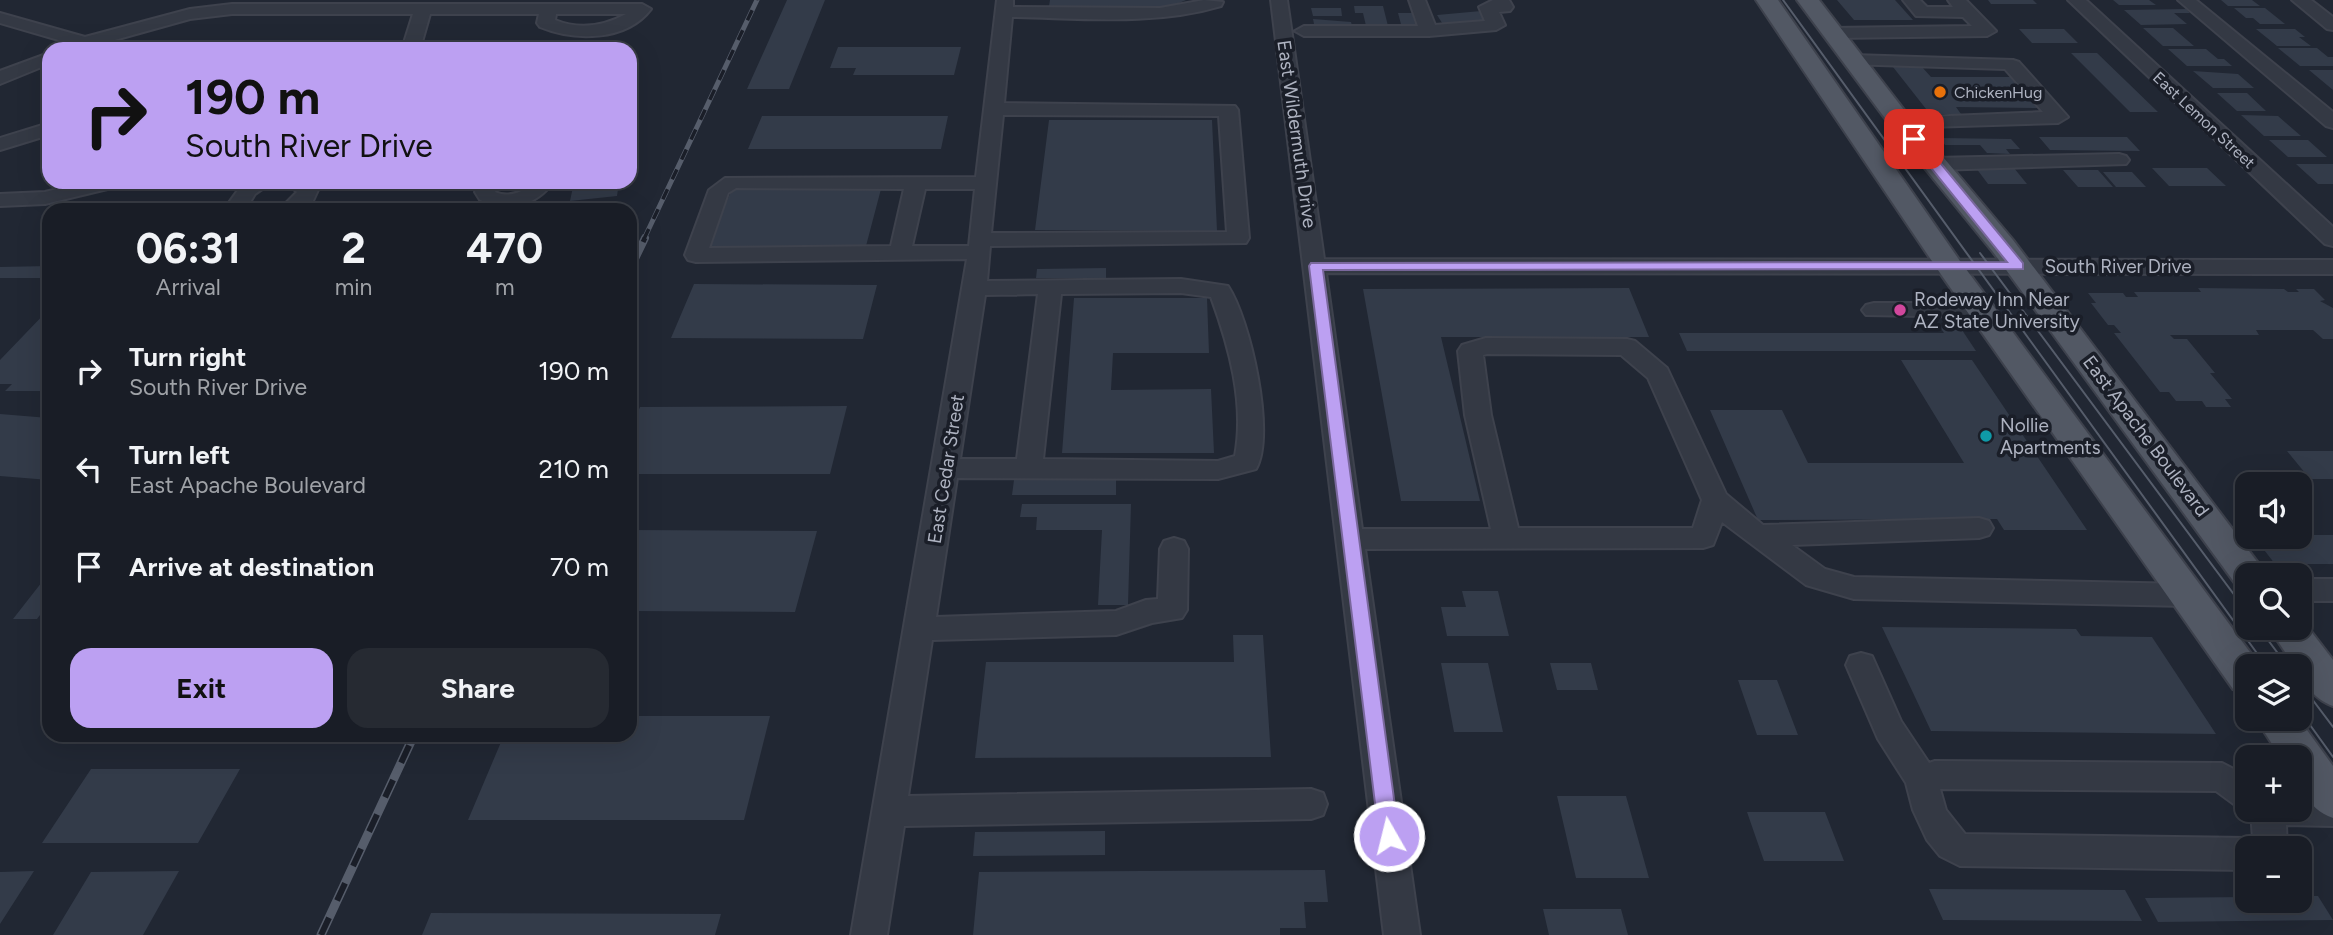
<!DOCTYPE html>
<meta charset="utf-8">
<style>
:root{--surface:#191d26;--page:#262a32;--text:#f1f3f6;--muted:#9fa2a7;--line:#373b43;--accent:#bca0f2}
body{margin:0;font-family:Figtree,sans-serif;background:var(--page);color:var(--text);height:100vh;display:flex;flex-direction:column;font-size:26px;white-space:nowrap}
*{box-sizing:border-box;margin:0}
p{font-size:23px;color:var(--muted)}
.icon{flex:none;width:38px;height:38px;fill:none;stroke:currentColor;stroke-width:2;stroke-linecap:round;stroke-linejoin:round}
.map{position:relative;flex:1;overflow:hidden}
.side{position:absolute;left:42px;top:203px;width:595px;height:539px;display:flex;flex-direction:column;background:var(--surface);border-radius:21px;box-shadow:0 7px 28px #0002,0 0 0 2px var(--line)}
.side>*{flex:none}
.guide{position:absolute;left:42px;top:42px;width:595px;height:147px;border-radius:21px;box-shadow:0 7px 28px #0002,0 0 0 2px var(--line);background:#bca0f2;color:#111;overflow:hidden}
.tools{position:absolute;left:2235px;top:472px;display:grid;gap:14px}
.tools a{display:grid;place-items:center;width:77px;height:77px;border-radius:14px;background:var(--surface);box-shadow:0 7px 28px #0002,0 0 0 2px var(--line);font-size:35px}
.pin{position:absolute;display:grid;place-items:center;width:60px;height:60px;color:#fff;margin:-30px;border-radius:14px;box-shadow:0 4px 10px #0006}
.me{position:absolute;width:77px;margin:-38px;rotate:352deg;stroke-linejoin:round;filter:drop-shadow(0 0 5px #0008)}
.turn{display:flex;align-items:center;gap:24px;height:147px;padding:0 28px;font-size:32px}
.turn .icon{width:91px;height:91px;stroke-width:2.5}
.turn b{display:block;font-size:49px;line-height:60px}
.eta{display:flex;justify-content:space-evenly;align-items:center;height:119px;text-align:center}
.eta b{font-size:42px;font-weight:700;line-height:49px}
.cta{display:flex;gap:14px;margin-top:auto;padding:14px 28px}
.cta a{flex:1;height:80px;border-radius:21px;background:var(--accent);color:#111;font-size:28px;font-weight:700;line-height:80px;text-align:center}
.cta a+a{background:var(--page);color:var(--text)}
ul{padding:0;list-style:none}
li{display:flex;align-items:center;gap:21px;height:98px;padding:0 28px}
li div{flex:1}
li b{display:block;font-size:26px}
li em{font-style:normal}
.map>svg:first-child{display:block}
</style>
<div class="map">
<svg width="2333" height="935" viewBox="0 0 2333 935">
<rect width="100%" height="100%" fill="#212733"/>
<!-- building -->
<path fill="#333b49" d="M787,0H825L789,89H747Z
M1050,0H1186L1172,6H1049Z
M1837,0H1895L1913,20H1854Z
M1988,0H2033L2037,4H1991Z
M2113,0H2149L2156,5H2119Z
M2221,0H2252L2260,6H2228Z
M1354,6H1383L1389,30H1367L1363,13H1355Z
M1311,8H1341L1342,16H1313Z
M2234,8H2265L2285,24H2260L2253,18H2246Z
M2186,9L2190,13H2174L2187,24L2141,25L2124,10Z
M1481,11L1489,22L1444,26L1437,15Z
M1398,13H1412L1417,28H1402Z
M1313,19L1351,22L1353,29H1315Z
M2143,28H2173L2194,46H2163Z
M2019,29H2064L2078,43H2032Z
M2256,29H2295L2305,37H2299L2311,46H2277Z
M838,47H961L954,75H853L856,68H830Z
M2278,48H2317L2328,57H2333V66H2300Z
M2168,49H2206L2218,59H2224L2232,66H2187Z
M2071,53H2097L2158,112H2130Z
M1893,67H1922L1931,77H2014L2042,108L1956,107L1961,114H1930Z
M2309,70H2333V90Z
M2193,71L2238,74L2254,88H2213Z
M2217,93H2247L2266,111H2237Z
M2241,115L2278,116L2301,136H2264Z
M762,116H948L941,149H748Z
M1049,120H1212L1217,231L1035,230Z
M2039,137H2127L2140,151L2050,150Z
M1940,138L2011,139L2020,149H2006L2010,154L1987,153L1980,145H1945Z
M2269,140H2308L2327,157H2288Z
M2296,164H2333V184H2318Z
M1976,168H2014L2027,184H1988Z
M2152,168H2207L2226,186H2169Z
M2063,170H2098L2113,187H2078Z
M2103,172H2132L2146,187H2116Z
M574,182H619L617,196L570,201Z
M732,189H881L866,246H708Z
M49,266V278H0V267Z
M1106,268V278H1036L1037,269Z
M694,284L877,285L863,339L671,338Z
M1629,288L1649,337H1441L1480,501H1401L1363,289Z
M2198,288L2284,289L2288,292H2299L2296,289H2314L2325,300L2320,301L2333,308V339H2323L2313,330H2256L2259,335H2170L2174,339H2187L2215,373H2210L2232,399H2225L2231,407H2206L2202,401H2176L2169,392H2160L2114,333H2121L2114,325H2108L2091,303H2096L2088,293H2123L2126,297H2138L2134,292H2201Z
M1074,298H1207L1209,353H1113L1111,390L1211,389L1214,453H1062Z
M49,309V391H5L12,384H0V360Z
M1938,324H1958L1976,351H1687L1679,333H1944Z
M1901,360H1972L2087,530H2004L1997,519L1758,520L1710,410H1782L1808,463H1964Z
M847,406L830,474H630V431L640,407Z
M0,414L49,418V480L0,476Z
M2287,451H2333V479H2310Z
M1014,480H1116V495H1012Z
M1022,504H1131L1128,605H1098L1102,530H1036L1037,517H1020Z
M630,530L817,531L795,612L630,611Z
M2300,535H2333V564H2275L2254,537H2300Z
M49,573V603L37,619H13Z
M1462,591H1498L1509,636H1447L1441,607H1466Z
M1882,627L2076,629L2081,636L2152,637L2216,734L1931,731Z
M1233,635H1263L1271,757L975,758L986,662H1234Z
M1441,663H1488L1503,732H1454Z
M1550,663H1591L1598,690H1557Z
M1738,680H1777L1798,735H1757Z
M630,716H770L744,820H468L504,735H630Z
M91,769H240L198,843H42Z
M1557,796H1626L1649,878H1576Z
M1747,812H1825L1844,861H1764Z
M1105,831V855L973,856L975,832Z
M1325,870L1328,902H1304L1306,928H1280V935H973L979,872Z
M34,871L0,924V872Z
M179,871L143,935H53L91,872Z
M1929,889L2125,890L2142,921L1943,920Z
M2300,896H2318L2333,920L2158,922L2145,898L2247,897V901H2300Z
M1543,909H1621L1628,935H1549Z
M431,913L721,914L715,935H422Z"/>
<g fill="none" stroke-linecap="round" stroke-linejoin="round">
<defs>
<path id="minor" d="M997,0H1013V7L1160,8L1204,0L1223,2L1221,6C1154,26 1081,18 1012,17L1004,103L1235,106L1238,110L1249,238L1246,243L990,246L987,281L1181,279L1228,286C1250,319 1276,434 1256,469L1218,479L957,478L936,617L1116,611L1146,600L1158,599L1160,549L1164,541L1174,538L1184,541L1188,549L1187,610L1182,618L1152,623L1116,635L932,640L908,796L1311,789L1323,793L1327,804L1323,815L1311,819L904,826L887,935H851L967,259L696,262L688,260L685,255L709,190L725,178L976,177ZM1003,115L1219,116L1227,232L991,233ZM736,188L904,189L891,246L709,248L728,193ZM925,189H975L969,246H912ZM1181,293L1211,297C1229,346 1245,403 1235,456L1218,461L1043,459L1061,294ZM1038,294L1017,459H960L985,295Z
M1271,0H1287L1324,259L2333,260V274L1326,273L1362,529H1491L1465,415L1458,351L1462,345L1486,338L1627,339L1635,341L1667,368L1726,494L1763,525L1979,518L1989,521L1993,528L1989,535L1979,538L1792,545L1825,569L1854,577L2187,584L2197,587L2201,595L2197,603L2187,606L1854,599L1806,585L1722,522L1713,545L1703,548L1365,549L1420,935H1384ZM1487,354L1621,355L1648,378L1702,500L1693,528H1518L1491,415L1483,355Z
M1409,0H1425L1435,25L1485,21L1479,7L1493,0H1509L1513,7L1510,11L1499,12L1505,25L1496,30L1429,36H1304L1295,31L1304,26H1418Z
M1903,0H1920L1927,7H1953L1948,0H1966L1996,31L1987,36L1833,38L1824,33L1833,28L1972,26L1963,17L1916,16Z
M2068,0H2086L2333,227V246L2325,244Z
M2178,0H2196L2333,112V128L2326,126Z
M2292,0H2311L2333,17V30L2327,29Z
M232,4H642L651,9C626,42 574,41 540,27L537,23L539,14H430L420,49H402L413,14H232L190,19L86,48L0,23V13L85,37L190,9ZM556,14H626C604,26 579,30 555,20Z
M49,53V64L0,84V71Z
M1853,55L2013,60L2019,62L2068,117L2058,123L1895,128L1892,124L1902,118L2043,112L2005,69L1847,64L1844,60L1847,56Z
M49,123V135L0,150V138Z
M2119,154L2126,156L2129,160L2126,164L1935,170L1928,168L1925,164L1928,160L1935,158Z
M87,182H123L120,186L45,204L0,206V194L45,192Z
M247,182H272L255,194L249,204L252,210H230L228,204L241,186Z
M286,182H310L318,190L312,203L304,210H279L297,192Z
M479,182H499L495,192C510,198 522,193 533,182H553C536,207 507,212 480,200L475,192Z
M1874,303H1981L1989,305L1993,310L1989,315L1981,317L1866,315L1862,310L1866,305Z
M2300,579H2333V601H2300Z
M1861,653L1872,656L1901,721L1929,763L1935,761L2222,763L2247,776V810L2235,805L2216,791L1940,789L1946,810L1965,834L2247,838L2253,840L2251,810H2300V795L2333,796V826L2286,825L2287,849H2247V870L1960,866L1940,856L1927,840L1913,810L1906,783L1878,739L1846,665L1850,656Z"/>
<path id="major" d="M1756,0H1778L1960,261L2261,667H2247V694L2233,689L1940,273Z
M1797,0H1819L1911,119L2013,240L2268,576H2247V589L2237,586L1993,252L1893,129Z
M2300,617L2333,660V706C2318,701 2300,684 2300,667H2295L2269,628H2300Z
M2256,719H2299L2333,766V818C2304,807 2300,786 2300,758H2281Z"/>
</defs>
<!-- minor casing -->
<use href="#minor" stroke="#3e424d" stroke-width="4"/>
<!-- major casing -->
<use href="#major" stroke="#3e424d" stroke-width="4"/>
<!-- minor -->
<use href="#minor" fill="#343944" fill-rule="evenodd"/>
<!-- major -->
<use href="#major" fill="#525864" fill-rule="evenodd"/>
<!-- tram -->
<path stroke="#565d6b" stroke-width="2" d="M1783,0L2267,667
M1980,253L2247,612
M2259,628L2288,667
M2300,683L2333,727
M2300,711L2333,757"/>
<defs>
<path id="rail-far2" d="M644,239L757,0"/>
<path id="rail-far1" d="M630,269L645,238"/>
<path id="rail" d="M321,935L414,735"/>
</defs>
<!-- rail-far2 casing -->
<use href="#rail-far2" stroke="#565d6b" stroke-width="5"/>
<!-- rail-far1 casing -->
<use href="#rail-far1" stroke="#565d6b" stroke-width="8"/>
<!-- rail casing -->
<use href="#rail" stroke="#565d6b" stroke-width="9"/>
<!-- rail-far2 -->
<use href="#rail-far2" stroke="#1a1e28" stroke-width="3.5" stroke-dasharray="11" stroke-linecap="butt"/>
<!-- rail-far1 -->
<use href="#rail-far1" stroke="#1a1e28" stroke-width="5" stroke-dasharray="15" stroke-linecap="butt"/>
<!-- rail -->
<use href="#rail" stroke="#1a1e28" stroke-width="6" stroke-dasharray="19" stroke-linecap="butt"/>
</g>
<!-- route -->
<path fill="#bca0f2" stroke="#7a689d" stroke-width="2" d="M1914,136L1919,137L2023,263V269L1323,270L1399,836L1396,842L1389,845L1382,842L1379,836L1309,266L1311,263L2007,262L1910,142V137Z"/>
<!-- markers -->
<circle fill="#e8710a" stroke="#1a1e28" stroke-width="2.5" cx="1940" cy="92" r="7"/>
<circle fill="#d1479c" stroke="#1a1e28" stroke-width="2.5" cx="1900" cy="310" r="7"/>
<circle fill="#0f9aa8" stroke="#1a1e28" stroke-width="2.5" cx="1986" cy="436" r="7"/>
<g text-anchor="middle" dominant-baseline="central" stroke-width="7" stroke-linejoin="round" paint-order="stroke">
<!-- far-poi labels -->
<g font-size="16" fill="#aeb3c1" stroke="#1a1e28" text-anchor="start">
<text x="1954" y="92">ChickenHug</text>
</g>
<!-- far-street labels -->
<g font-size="16" fill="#aeb3c1" stroke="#1a1e28">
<text transform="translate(2204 120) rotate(43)">East Lemon Street</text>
</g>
<!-- street labels -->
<g font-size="19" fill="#aeb3c1" stroke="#1a1e28">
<text transform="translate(1297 134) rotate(82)">East Wildermuth Drive</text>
<text x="2118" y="266">South River Drive</text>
<text transform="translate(2146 436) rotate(53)">East Apache Boulevard</text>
<text transform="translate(946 469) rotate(-81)">East Cedar Street</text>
</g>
<!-- poi labels -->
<g font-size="19" fill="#aeb3c1" stroke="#1a1e28" text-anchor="start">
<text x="1914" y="299">Rodeway Inn Near<tspan x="1914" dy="22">AZ State University</tspan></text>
<text x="2000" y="425">Nollie<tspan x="2000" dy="22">Apartments</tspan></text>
</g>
</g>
</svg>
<div class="tools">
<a><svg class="icon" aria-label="sound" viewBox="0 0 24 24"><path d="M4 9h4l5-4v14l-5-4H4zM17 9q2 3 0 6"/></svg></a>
<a><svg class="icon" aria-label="search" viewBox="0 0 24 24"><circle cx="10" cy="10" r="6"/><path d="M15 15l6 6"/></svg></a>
<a><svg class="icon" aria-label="layers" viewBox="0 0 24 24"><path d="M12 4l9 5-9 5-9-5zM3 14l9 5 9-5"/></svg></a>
<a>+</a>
<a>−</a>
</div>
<div class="pin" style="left:1914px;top:139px;background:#d93025"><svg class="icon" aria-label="arrive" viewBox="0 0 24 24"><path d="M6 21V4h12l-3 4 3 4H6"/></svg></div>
<svg class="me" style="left:1389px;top:836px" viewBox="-20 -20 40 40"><circle r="17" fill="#bca0f2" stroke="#fff" stroke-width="3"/><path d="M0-11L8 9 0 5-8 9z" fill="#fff"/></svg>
<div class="guide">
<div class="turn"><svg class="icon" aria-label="right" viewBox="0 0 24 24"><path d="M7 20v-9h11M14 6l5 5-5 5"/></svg><div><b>190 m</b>South River Drive</div></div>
</div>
<section class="side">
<div class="eta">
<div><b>06:31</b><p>Arrival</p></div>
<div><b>2</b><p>min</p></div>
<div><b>470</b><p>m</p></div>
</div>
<ul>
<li><svg class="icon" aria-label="right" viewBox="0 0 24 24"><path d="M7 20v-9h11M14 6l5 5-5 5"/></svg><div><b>Turn right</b><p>South River Drive</p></div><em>190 m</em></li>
<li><svg class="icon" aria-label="left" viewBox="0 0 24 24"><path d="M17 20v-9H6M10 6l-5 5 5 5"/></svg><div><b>Turn left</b><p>East Apache Boulevard</p></div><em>210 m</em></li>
<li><svg class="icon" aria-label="arrive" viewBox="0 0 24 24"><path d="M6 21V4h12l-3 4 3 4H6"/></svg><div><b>Arrive at destination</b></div><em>70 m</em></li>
</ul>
<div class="cta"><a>Exit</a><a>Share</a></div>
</section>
</div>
